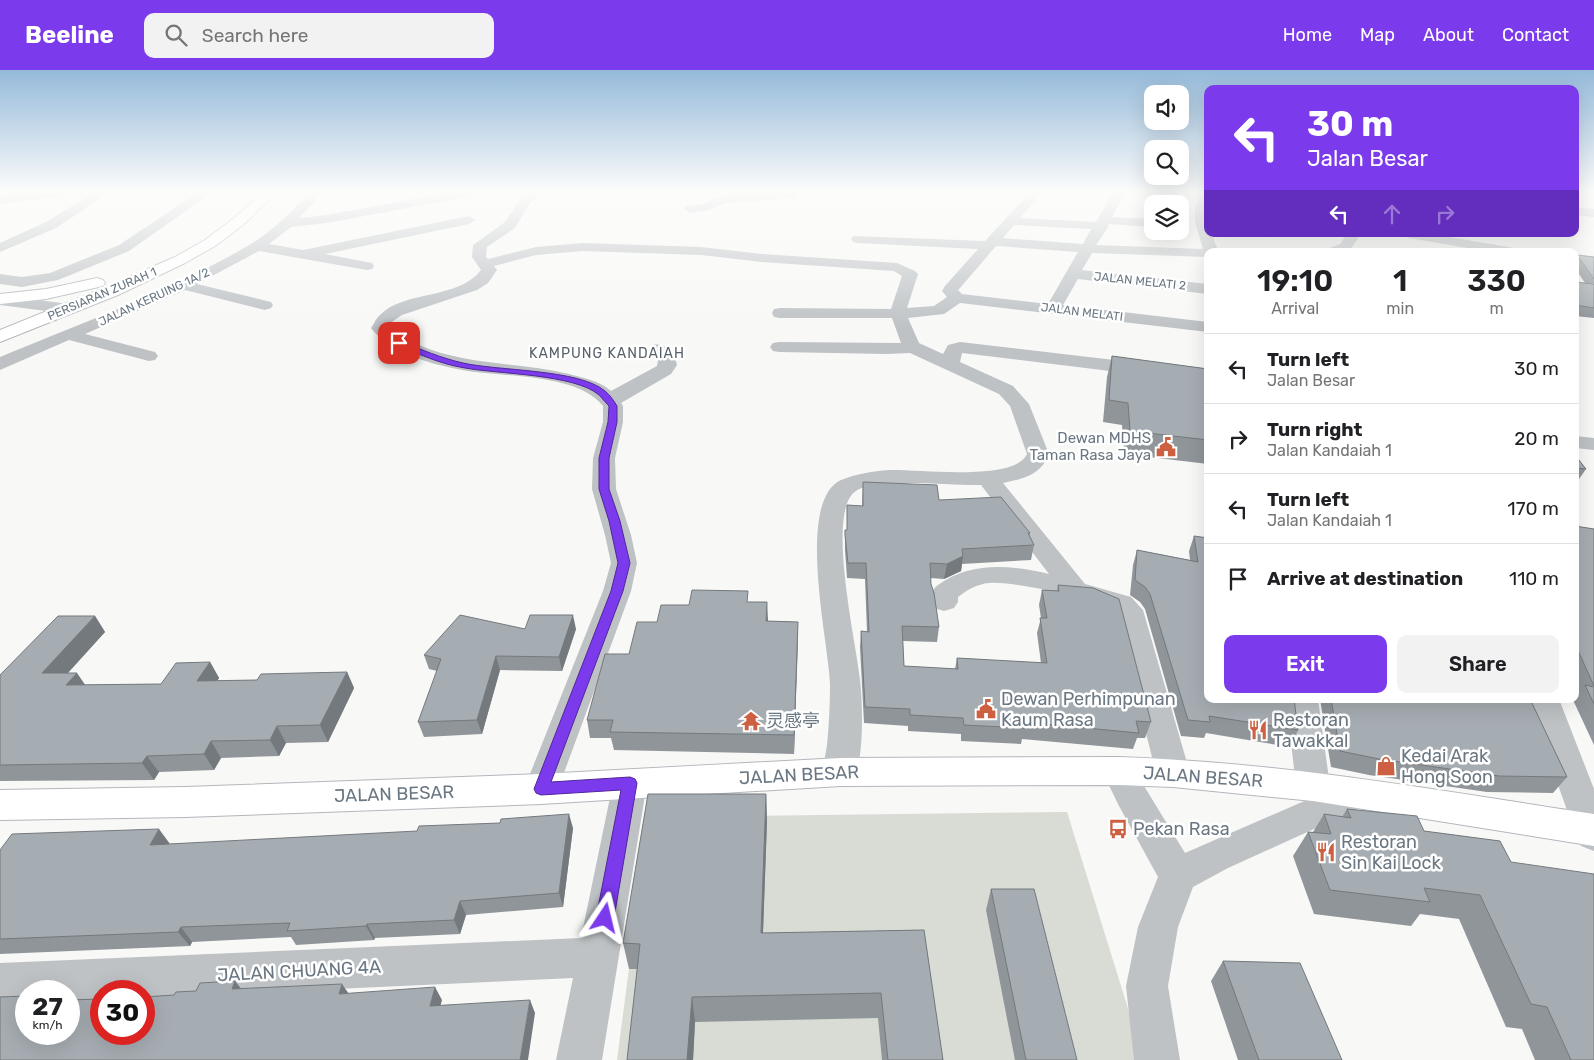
<!DOCTYPE html>
<meta charset="utf-8">
<style>
:root{--surface:#fff;--page:#f2f2f2;--text:#202124;--muted:#757577;--line:#e0e0e0;--accent:#7c3aed}
body{margin:0;font-family:Rubik,"Noto Sans SC",sans-serif;background:var(--page);color:var(--text);height:100vh;display:flex;flex-direction:column;font-size:19px;white-space:nowrap}
*{box-sizing:border-box;margin:0}
p{font-size:16px;color:var(--muted)}
.icon{flex:none;width:28px;height:28px;fill:none;stroke:currentColor;stroke-width:2;stroke-linecap:round;stroke-linejoin:round}
.map{position:relative;flex:1;overflow:hidden}
.side{position:absolute;left:1204px;top:178px;width:375px;height:455px;display:flex;flex-direction:column;background:var(--surface);border-radius:10px;box-shadow:0 5px 20px #0002}
.side>*{flex:none}
.guide{position:absolute;left:1204px;top:15px;width:375px;height:152px;border-radius:10px;box-shadow:0 5px 20px #0002;background:#7c3aed;color:#fff;overflow:hidden}
.controls{position:absolute;left:1144px;top:15px;display:grid;gap:10px}
.controls a{display:grid;place-items:center;width:45px;height:45px;border-radius:10px;background:var(--surface);box-shadow:0 5px 20px #0002;font-size:25px}
.speed{position:absolute;left:15px;top:910px;display:flex;gap:10px;font-size:25px;font-weight:700;text-align:center}
.speed>*{display:grid;place-content:center;width:65px;height:65px;border-radius:50%;background:var(--surface);box-shadow:0 5px 20px #0002;line-height:1}
.speed small{font-size:12px;font-weight:400}
.speed .limit{border:8px solid #d22;background:#fff;color:#111}
.pin{position:absolute;display:grid;place-items:center;width:42px;height:42px;color:#fff;margin:-21px;border-radius:10px;box-shadow:0 2px 8px #0006}
.me{position:absolute;width:55px;margin:-28px;rotate:10deg;stroke-linejoin:round;filter:drop-shadow(0 0 4px #0008)}
.turn{display:flex;align-items:center;gap:18px;height:105px;padding:0 20px;font-size:22px}
.turn .icon{width:65px;height:65px;stroke-width:2.5}
.turn b{display:block;font-size:35px;line-height:42px}
.lanes{display:flex;align-items:center;height:48px;padding:0 20px;background:#0003;justify-content:center;gap:25px;direction:ltr}
.lanes .off{opacity:.35}
.eta{display:flex;justify-content:space-evenly;align-items:center;height:85px;text-align:center}
.eta b{font-size:30px;font-weight:600;line-height:35px}
.cta{display:flex;gap:10px;margin-top:auto;padding:10px 20px}
.cta a{flex:1;height:58px;border-radius:10px;background:var(--accent);color:#fff;font-size:20px;font-weight:600;line-height:58px;text-align:center}
.cta a+a{background:var(--page);color:var(--text)}
ul{padding:0;list-style:none}
li{display:flex;align-items:center;gap:15px;height:70px;padding:0 20px;border-top:1px solid var(--line)}
li div{flex:1}
li b{display:block;font-size:19px}
li em{font-style:normal}
header{display:flex;align-items:center;gap:30px;box-sizing:border-box;height:70px;padding:0 25px;background:var(--accent);color:#fff}
header strong{font-size:24px}
nav{display:flex;gap:28px;margin-inline-start:auto;font-size:18px}
.search{width:350px;height:45px;background:var(--page);display:flex;align-items:center;gap:12px;box-sizing:border-box;padding:0 18px;border-radius:10px;color:var(--muted);font-size:19px}
.map>svg:first-child{display:block}
</style>
<header>
<strong>Beeline</strong>
<div class="search"><svg class="icon" aria-label="search" viewBox="0 0 24 24"><circle cx="10" cy="10" r="6"/><path d="M15 15l6 6"/></svg>Search here</div>
<nav><a>Home</a><a>Map</a><a>About</a><a>Contact</a></nav>
</header>
<div class="map">
<svg width="1594" height="990" viewBox="0 0 1594 990">
<rect width="100%" height="100%" fill="#f8f8f6"/>
<!-- green -->
<path fill="#d8dcd5" d="M1067,742L1144,990H617L649,747Z"/>
<g fill="none" stroke-linecap="round" stroke-linejoin="round">
<defs>
<path id="secondary" d="M265,121H278L243,155L215,176L185,193L118,225L0,272V260L106,217L175,187L205,170L233,149Z
M97,208L103,210L105,213L103,216L46,229L0,234V224L46,219Z
M1119,687C1279,692 1436,720 1594,744V776L1313,731L1173,717L1119,715L841,716L541,734L185,747L0,750V720L185,717L541,704L841,688Z"/>
</defs>
<!-- secondary casing -->
<use href="#secondary" stroke="#b3b7bb" stroke-width="2"/>
<!-- minor -->
<path fill="#bec2c5" fill-rule="evenodd" d="M41,121H73L67,125L0,134V126Z
M97,121H111L56,158L0,182V173L46,152Z
M200,121H214L129,181L58,210L22,217L0,214V204L22,207L50,203L119,175Z
M311,121H324L299,148L327,145L458,121H482L476,125L327,153L291,157L269,174L303,180L469,146L476,150L469,154L325,184L372,193L374,196L372,199L367,200L259,181L197,214L271,232L273,235L271,238L265,240L185,220L85,264L155,282L158,286L155,290L149,291L69,270L0,300V287C84,252 173,220 251,174C274,160 293,140 311,121Z
M531,121H544L530,133L515,158L487,177L486,187L488,189L536,177L582,173L701,177L762,184L897,193L915,201L918,204L907,238L934,236L947,227L942,221L945,216L978,179L858,173L853,172L851,169L853,166L985,171L1031,121H1043L1020,148L1096,152L1114,121H1126L1112,147L1152,149V157L1108,154L1109,156L1096,175L1203,179C1198,160 1189,144 1200,125H1208V164H1212L1218,181H1208V187L1092,183L1082,200L1208,214V224L1078,209L1063,235L1208,252V262L960,233L944,244L908,248L919,273L943,284L948,275L960,272L1208,301V313L962,283L960,292L1013,316L1029,334L1049,384C1041,405 1023,409 1003,413L1085,514L1131,527L1143,540L1190,703L1185,713L1173,717L1161,713L1156,703L1116,544C1100,529 1013,511 989,513C977,514 967,520 958,527V532L954,538L944,541L934,538C929,530 929,522 938,515C971,491 1011,495 1049,504L981,415C952,416 877,407 856,421C825,440 857,577 860,610C863,634 864,691 853,712L841,716L829,712C827,709 824,705 824,701C823,694 826,683 827,675C829,655 830,635 830,614C829,574 795,431 841,410C856,404 873,401 889,400C917,399 1015,412 1027,384L1010,336L999,324L910,283L887,284L779,282L773,281L770,277L773,273L779,272L901,273L892,248H780L774,247L772,243L774,239L780,238L891,239L902,206L894,201L762,192L701,185L582,181L536,185L494,196L497,200L488,213L477,220L402,245L393,251L389,257C442,298 507,289 569,304C584,308 600,311 611,321L657,296L658,291L649,279L652,275C664,272 675,283 677,295L671,304L621,333L623,336V352L615,388L616,419L631,465L637,493L631,521L558,719L553,729L541,733L529,729L524,719L603,521L611,493L605,465L592,419L593,388L603,352V336C578,304 506,307 468,301C445,297 422,292 402,281C391,276 378,268 371,258C374,254 376,248 380,245C404,220 458,230 481,200L472,187L473,175L505,152L521,128ZM1014,155L1091,159L1083,174L1003,168ZM996,176L1078,182L1048,234L962,224L958,220L960,218Z
M791,121L797,125L795,128L726,133L709,140L690,143L684,139L686,136L702,134L724,125Z
M1575,137L1594,139V147L1575,145Z
M1347,164H1361L1350,180L1328,181L1330,178L1340,174Z
M1402,164H1432L1508,177L1513,178L1515,181H1485L1409,168Z
M0,225L69,234L75,235L77,239L75,243L69,244L0,235Z
M1575,366L1594,368V380L1575,378Z
M1286,629H1318L1330,716L1328,721L1359,709L1371,713L1376,723L1371,733L1228,798L1193,817L1178,857L1168,916L1180,990H1134L1126,916L1138,857L1158,807L1119,736L1102,701L1107,691L1119,687L1131,691L1144,716L1185,783L1309,729L1301,726L1296,716Z
M1527,629H1559L1594,719V781L1581,776L1576,765Z
M630,699L642,703L647,713L602,990H556L573,908L144,928V921H101V930L69,932V921H26V934L0,935V893L581,868L613,713L618,703Z"/>
<!-- secondary -->
<use href="#secondary" fill="#fff" fill-rule="evenodd"/>
</g>
<!-- wall -->
<path fill="#8f9599" d="M1577,185L1594,187V248L1575,246V212L1585,213L1575,198V189Z
M1112,286L1208,299V394L1124,384L1122,355L1103,352L1107,307Z
M1575,385L1586,399L1577,412H1575Z
M863,412L939,430L1030,463L1029,466L1034,475L1031,490L962,494L961,501L944,509L930,508L931,514L939,557L937,572L903,571L904,596L955,599L957,588L1041,593L1037,563L1041,548L1039,535L1042,520L1057,521L1058,515L1151,652L1145,668H1137L1133,679L1022,669L1021,674L961,671V664L908,661V656L864,653L860,577L861,561L867,562L865,509L847,508L845,480V460H847V435L862,436Z
M1575,456L1594,459V675L1573,630L1575,629V627L1578,623L1575,615Z
M1194,466L1298,660L1290,677L1206,663L1204,668L1181,666L1145,539L1140,532L1130,525L1133,495L1137,480L1190,490L1189,481Z
M748,532L767,551L798,552L794,684L614,680L611,668H590L587,650L629,584L657,552L689,535Z
M95,546L105,562L68,603L85,615L161,614L210,592L219,608L217,611L257,610L347,602L354,618L328,672L286,673L279,686L221,688L214,700L159,702L154,710L0,711V605Z
M525,559H576L562,601L500,600L482,664L424,667L418,652L437,601L429,599L424,585Z
M1320,629H1530L1567,707L1553,723L1487,722L1369,705L1331,697Z
M766,724L767,751L763,863L924,860L943,990H882L878,948L695,952L693,990H627L637,899H629L623,873Z
M1347,739L1424,761L1500,771L1594,990H1535L1522,959L1506,957L1459,849L1420,844L1411,856L1314,844L1293,786L1308,762H1313L1324,744L1342,747Z
M573,758L563,837L466,845L460,864L375,868L374,870L296,875L291,867L192,872L190,876L0,884V780L170,774Z
M991,819L1077,990H1015L986,840Z
M1223,891L1342,990H1238L1211,911Z"/>
<!-- shaded-wall -->
<path fill="#74797d" d="M963,486L961,501L944,509L947,494Z
M767,532L768,550L766,569V551Z
M573,545L576,559L562,601L559,587Z
M95,546L105,562L53,619L42,603Z
M798,552V570L794,684V665Z
M496,586L500,600L482,664L477,650Z
M210,592L219,608L207,627L197,611Z
M347,602L354,618L328,672L320,655Z
M77,603L88,619L66,615Z
M277,656L286,673L279,686L270,670Z
M211,671L221,688L214,700L204,684Z
M147,686L159,702L154,710L142,693Z
M766,724L767,751L762,889L761,863Z
M569,744L573,758L563,837L559,823Z
M159,759L170,774L161,790L150,775Z
M460,831L466,845L460,864L454,850Z
M367,854L375,868L374,870L366,856Z
M181,857L192,872L190,876L178,862Z
M235,911L246,925L232,919Z
M342,914L351,927L339,924Z
M435,917L442,930L437,949L430,936Z
M69,926L80,937H69Z
M692,927L695,952L693,990H687Z
M530,930L535,943L528,990H520Z"/>
<!-- building -->
<path fill="#a6adb2" stroke="#74797d" d="M1577,185L1594,187V209Z
M1575,212L1593,214L1594,215V238L1575,235Z
M1112,286L1208,299V370L1130,361L1128,333L1109,330Z
M1575,385L1586,399L1575,398Z
M863,412L937,415L939,430L1001,427L1030,463H1028L1034,475L962,479L963,486L947,494L930,493L931,514L934,523L939,557L902,556L904,596L958,599L957,588L1047,593L1040,548H1047L1042,520L1059,521L1058,515L1093,518L1119,529L1151,652L1136,651L1139,663L1023,652L1024,658L964,655L963,648L910,645V639L865,637L861,561L869,562L866,493H848L845,465V460H847V435L863,436Z
M1575,456L1594,459V616L1575,574Z
M1194,466L1208,468V629H1294L1298,660L1209,646L1210,652L1188,650L1150,524L1145,517L1135,510L1137,480L1198,492Z
M692,520L748,521L747,532H767L766,551L798,552L794,665L610,662L613,650H587L605,584H629L637,552H657L661,535H689Z
M460,545L525,559L530,545H573L559,587L496,586L477,650L418,652L441,589L424,585Z
M58,546H95L42,603H77L66,615L161,614L176,593L210,592L197,611L257,610L261,604L347,602L320,655L277,656L270,670L211,671L204,684L147,686L142,693L0,695V605Z
M1585,615L1594,617V634Z
M1331,629H1530L1567,707L1499,706L1379,689L1340,681Z
M648,724H766L761,863L924,860L943,990H888L881,923L692,927L687,990H627L640,874L623,873Z
M1347,739L1417,746L1424,761L1500,771L1511,792L1594,804V990H1571L1547,937L1531,934L1480,825L1424,818L1430,832L1330,820L1308,762L1331,764L1324,744L1351,748Z
M569,744L559,823L460,831L454,850L367,854L366,856L287,861L290,853L181,857L178,862L0,869V780L12,764L159,759L150,775L417,761L419,756L500,753L501,749Z
M991,819H1034L1077,990H1026Z
M1223,891L1300,893L1342,990H1259Z
M235,911L232,919L342,914L339,924L435,917L430,936L530,930L520,990H0V927L26,926V964H69V930L101,929V964H144V927L174,925L176,922L196,921L200,913Z"/>
<!-- sky -->
<linearGradient id="sky" x2="0" y2="1"><stop stop-color="#95bada"/><stop offset="0.47" stop-color="#fcfcfb"/><stop offset="1" stop-color="#fcfcfb" stop-opacity="0"/></linearGradient>
<rect width="1594" height="259" fill="url(#sky)"/>
<!-- route -->
<path fill="#7c3aed" stroke="#51269a" d="M396,271H401C422,280 441,288 463,293C498,301 579,299 605,321C610,325 614,331 617,336V352L609,388V419L620,451L630,493L623,521L551,712L630,707L635,709L637,713L614,848L611,854L605,856L599,854L596,848L621,720L541,725L536,723L534,719L611,521L618,493L609,451L599,419V388L608,352L609,336C605,332 602,328 599,325C575,304 497,304 465,298C440,294 418,284 396,274Z"/>
<!-- icons -->
<defs>
<symbol id="civic-bare" viewBox="-9 -9 18 18"><path d="M-.6-6.5H3V-4.5H.6V-3L4-1V1h2V6H-6V1h2V-1L-.6-3ZM-1.2 2.5V6h2.4V2.5Z" fill="#cd6041" stroke="#fff" stroke-width="2.5" paint-order="stroke"/></symbol>
<symbol id="temple-bare" viewBox="-9 -9 18 18"><path d="M0-6L5-2H3V0L6.5 2.5H4V6H1.5V3h-3V6H-4V2.5H-6.5L-3 0V-2H-5Z" fill="#cd6041" stroke="#fff" stroke-width="2.5" paint-order="stroke"/></symbol>
<symbol id="restaurant-bare" viewBox="-9 -9 18 18"><path d="M-5-6h1v4h1v-4h1v4h1v-4h1v5L-1.5 .5V6h-2V.5L-5-1ZM5-6V6H3V1.5H1.5Q1.5-4 5-6Z" fill="#cd6041" stroke="#fff" stroke-width="2.5" paint-order="stroke"/></symbol>
<symbol id="shop-bare" viewBox="-9 -9 18 18"><path d="M-5-2.5h2.3a2.7 3.5 0 0 1 5.4 0H5L5.5 6h-11ZM-1.5-2.5h3a1.5 2.3 0 0 0-3 0Z" fill="#cd6041" stroke="#fff" stroke-width="2.5" paint-order="stroke"/></symbol>
<symbol id="bus-bare" viewBox="-9 -9 18 18"><path d="M-5-6H5V4H4V6H2V4H-2V6H-4V4H-5ZM-3.5-4V0h7V-4ZM-3.5 1.2v1.5H-2V1.2ZM2 1.2v1.5H3.5V1.2Z" fill="#cd6041" stroke="#fff" stroke-width="2.5" paint-order="stroke"/></symbol>
</defs>
<g fill-rule="evenodd">
<use href="#civic-bare" x="1152" y="363" width="28" height="28"/>
<use href="#civic-bare" x="972" y="625" width="28" height="28"/>
<use href="#temple-bare" x="737" y="637" width="28" height="28"/>
<use href="#restaurant-bare" x="1244" y="646" width="28" height="28"/>
<use href="#shop-bare" x="1372" y="682" width="28" height="28"/>
<use href="#bus-bare" x="1104" y="745" width="28" height="28"/>
<use href="#restaurant-bare" x="1312" y="768" width="28" height="28"/>
</g>
<g text-anchor="middle" dominant-baseline="central" stroke-width="5" stroke-linejoin="round" paint-order="stroke">
<!-- far-street labels -->
<g font-size="12" fill="#6b7883" stroke="#fff">
<text transform="translate(1140 211) rotate(6)">JALAN MELATI 2</text>
<text transform="translate(102 224) rotate(-23)">PERSIARAN ZURAH 1</text>
<text transform="translate(154 227) rotate(-25)">JALAN KERUING 1A/2</text>
<text transform="translate(1082 242) rotate(7)">JALAN MELATI</text>
</g>
<!-- far-neighbourhood labels -->
<g font-size="14" letter-spacing="1" fill="#586169" stroke="#fff">
<text x="607" y="283">KAMPUNG KANDAIAH</text>
</g>
<!-- poi labels -->
<g font-size="15" fill="#6b7883" stroke="#fff" text-anchor="end">
<text x="1151" y="368">Dewan MDHS<tspan x="1151" dy="17">Taman Rasa Jaya</tspan></text>
</g>
<!-- near-poi labels -->
<g font-size="18" fill="#6b7883" stroke="#fff" text-anchor="start">
<text x="1001" y="629">Dewan Perhimpunan<tspan x="1001" dy="21">Kaum Rasa</tspan></text>
<text x="1273" y="650">Restoran<tspan x="1273" dy="21">Tawakkal</tspan></text>
<text x="766" y="651">灵感亭</text>
<text x="1401" y="686">Kedai Arak<tspan x="1401" dy="21">Hong Soon</tspan></text>
<text x="1133" y="759">Pekan Rasa</text>
<text x="1341" y="772">Restoran<tspan x="1341" dy="21">Sin Kai Lock</tspan></text>
</g>
<!-- near-street labels -->
<g font-size="18" fill="#6b7883" stroke="#fff">
<text transform="translate(799 705) rotate(-3)">JALAN BESAR</text>
<text transform="translate(1203 707) rotate(4)">JALAN BESAR</text>
<text transform="translate(394 724) rotate(-2)">JALAN BESAR</text>
<text transform="translate(299 901) rotate(-3)">JALAN CHUANG 4A</text>
</g>
</g>
</svg>
<div class="controls">
<a><svg class="icon" aria-label="sound" viewBox="0 0 24 24"><path d="M4 9h4l5-4v14l-5-4H4zM17 9q2 3 0 6"/></svg></a>
<a><svg class="icon" aria-label="search" viewBox="0 0 24 24"><circle cx="10" cy="10" r="6"/><path d="M15 15l6 6"/></svg></a>
<a><svg class="icon" aria-label="layers" viewBox="0 0 24 24"><path d="M12 4l9 5-9 5-9-5zM3 14l9 5 9-5"/></svg></a>
</div>
<div class="speed"><div>27<small>km/h</small></div><div class="limit">30</div></div>
<div class="pin" style="left:399px;top:273px;background:#d93025"><svg class="icon" aria-label="arrive" viewBox="0 0 24 24"><path d="M6 21V4h12l-3 4 3 4H6"/></svg></div>
<svg class="me" style="left:605px;top:848px" viewBox="-20 -20 40 40"><path d="M0-17L14 15 0 8-14 15z" fill="#7c3aed" stroke="#fff" stroke-width="4"/></svg>
<div class="guide">
<div class="turn"><svg class="icon" aria-label="left" viewBox="0 0 24 24"><path d="M17 20v-9H6M10 6l-5 5 5 5"/></svg><div><b>30 m</b>Jalan Besar</div></div>
<div class="lanes"><svg class="icon" aria-label="left" viewBox="0 0 24 24"><path d="M17 20v-9H6M10 6l-5 5 5 5"/></svg><svg class="icon off" aria-label="ahead" viewBox="0 0 24 24"><path d="M12 20V5M6 11l6-6 6 6"/></svg><svg class="icon off" aria-label="right" viewBox="0 0 24 24"><path d="M7 20v-9h11M14 6l5 5-5 5"/></svg></div>
</div>
<section class="side">
<div class="eta">
<div><b>19:10</b><p>Arrival</p></div>
<div><b>1</b><p>min</p></div>
<div><b>330</b><p>m</p></div>
</div>
<ul>
<li><svg class="icon" aria-label="left" viewBox="0 0 24 24"><path d="M17 20v-9H6M10 6l-5 5 5 5"/></svg><div><b>Turn left</b><p>Jalan Besar</p></div><em>30 m</em></li>
<li><svg class="icon" aria-label="right" viewBox="0 0 24 24"><path d="M7 20v-9h11M14 6l5 5-5 5"/></svg><div><b>Turn right</b><p>Jalan Kandaiah 1</p></div><em>20 m</em></li>
<li><svg class="icon" aria-label="left" viewBox="0 0 24 24"><path d="M17 20v-9H6M10 6l-5 5 5 5"/></svg><div><b>Turn left</b><p>Jalan Kandaiah 1</p></div><em>170 m</em></li>
<li><svg class="icon" aria-label="arrive" viewBox="0 0 24 24"><path d="M6 21V4h12l-3 4 3 4H6"/></svg><div><b>Arrive at destination</b></div><em>110 m</em></li>
</ul>
<div class="cta"><a>Exit</a><a>Share</a></div>
</section>
</div>
